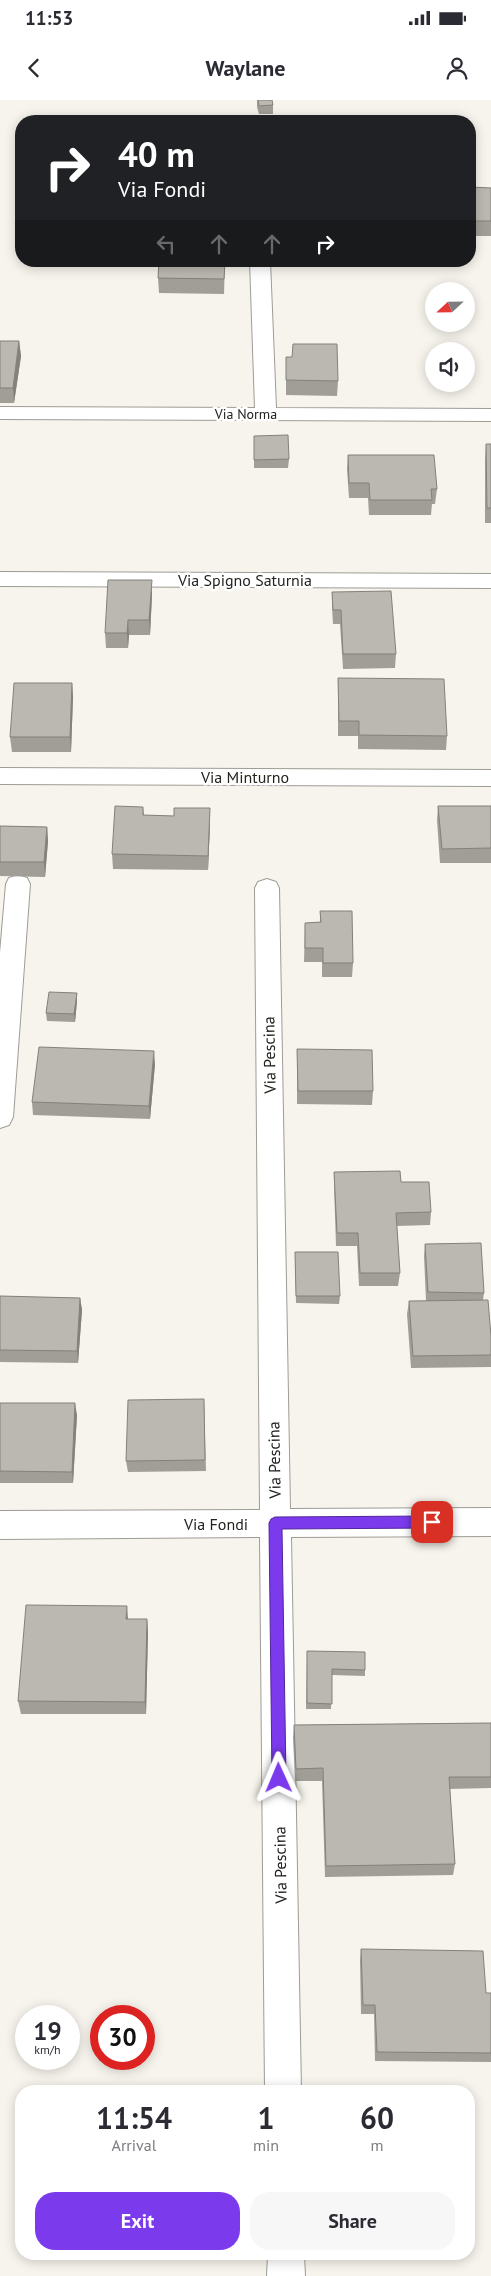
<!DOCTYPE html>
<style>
:root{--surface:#fff;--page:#f7f7f7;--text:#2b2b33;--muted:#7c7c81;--accent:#7c3aed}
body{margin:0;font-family:"PT Sans",sans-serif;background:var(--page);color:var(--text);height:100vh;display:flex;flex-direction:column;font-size:19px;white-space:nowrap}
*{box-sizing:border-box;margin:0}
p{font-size:16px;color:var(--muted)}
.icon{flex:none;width:28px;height:28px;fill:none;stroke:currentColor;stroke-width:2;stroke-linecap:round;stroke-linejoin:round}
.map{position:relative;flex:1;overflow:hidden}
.drawer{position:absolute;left:15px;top:1985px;width:460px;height:175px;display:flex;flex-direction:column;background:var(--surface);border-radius:20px;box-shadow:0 2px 12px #0003}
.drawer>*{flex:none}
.hud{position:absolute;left:15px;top:15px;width:461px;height:152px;border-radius:20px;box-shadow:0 2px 12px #0003;background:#202124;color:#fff;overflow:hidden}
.needle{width:32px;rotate:248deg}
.tools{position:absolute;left:425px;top:182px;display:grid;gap:10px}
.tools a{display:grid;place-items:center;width:50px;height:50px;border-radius:50%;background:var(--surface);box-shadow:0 2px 12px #0003;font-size:25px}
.speed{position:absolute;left:15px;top:1905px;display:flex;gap:10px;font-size:25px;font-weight:700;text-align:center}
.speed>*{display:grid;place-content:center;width:65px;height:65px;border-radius:50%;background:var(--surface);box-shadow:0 2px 12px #0003;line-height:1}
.speed small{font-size:12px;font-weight:400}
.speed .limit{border:8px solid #d22;background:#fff;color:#111}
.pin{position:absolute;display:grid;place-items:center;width:42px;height:42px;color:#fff;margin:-21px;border-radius:10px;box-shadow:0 2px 8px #0006}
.me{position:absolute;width:55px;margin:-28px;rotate:359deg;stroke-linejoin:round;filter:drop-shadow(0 0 4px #0008)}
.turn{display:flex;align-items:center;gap:18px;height:105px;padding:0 20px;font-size:22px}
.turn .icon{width:65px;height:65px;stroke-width:2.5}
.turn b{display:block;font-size:35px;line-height:42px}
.lanes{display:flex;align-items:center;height:48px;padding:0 20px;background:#0003;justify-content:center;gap:25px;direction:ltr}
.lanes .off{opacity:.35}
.eta{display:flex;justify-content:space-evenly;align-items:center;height:85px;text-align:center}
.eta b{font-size:30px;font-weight:800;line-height:35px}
.action{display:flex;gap:10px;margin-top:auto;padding:10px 20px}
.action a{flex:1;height:58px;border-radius:20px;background:var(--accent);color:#fff;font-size:20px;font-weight:800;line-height:58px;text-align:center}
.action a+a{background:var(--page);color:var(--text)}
.status{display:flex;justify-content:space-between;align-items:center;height:35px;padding:0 25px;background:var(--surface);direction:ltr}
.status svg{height:14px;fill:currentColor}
header{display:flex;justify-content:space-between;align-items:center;height:65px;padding:0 20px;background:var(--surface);font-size:22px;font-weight:800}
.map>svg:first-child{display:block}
</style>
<div class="status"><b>11:53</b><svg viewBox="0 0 49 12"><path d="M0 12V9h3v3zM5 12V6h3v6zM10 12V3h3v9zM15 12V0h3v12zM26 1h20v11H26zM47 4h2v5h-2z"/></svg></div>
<header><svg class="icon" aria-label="back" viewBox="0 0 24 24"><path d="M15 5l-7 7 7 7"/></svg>Waylane<svg class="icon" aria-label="person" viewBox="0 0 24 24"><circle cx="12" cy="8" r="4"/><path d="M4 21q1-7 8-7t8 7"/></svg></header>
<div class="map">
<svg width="491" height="2176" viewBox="0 0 491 2176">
<rect width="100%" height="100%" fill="#f6f4ec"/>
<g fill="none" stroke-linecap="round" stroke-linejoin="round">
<defs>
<path id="street" d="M250,161H270L276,308L491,309V321L0,319V307L255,308Z
M0,472L491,474V488L0,486Z
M0,668L491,670V686L0,684Z
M18,775L27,778L30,784L13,1017L9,1025L0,1028V853L6,784L9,778Z
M267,779L276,782L279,788L290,1409L491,1408V1436L291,1437L301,1991H265L260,1437L0,1439V1411L260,1410L255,788L258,782Z
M268,2154H304L305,2176H267Z"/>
</defs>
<!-- street casing -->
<use href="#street" stroke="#9e9c95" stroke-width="2"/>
<!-- street -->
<use href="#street" fill="#fff" fill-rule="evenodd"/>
</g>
<!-- wall -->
<path fill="#a09e97" d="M257,0L273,5V14H259L257,7Z
M470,87L491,88V136H470Z
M159,161H225L224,194L159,193L158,178Z
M0,241H19L21,256L14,303H0Z
M286,257H292L338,281L337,296L286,295Z
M254,336L289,359L288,368H254Z
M486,344H491V423H485V359Z
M348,355L437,389L435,404H432L431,415H369L368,398H349L347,369Z
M332,492L396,554L395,568L343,569L340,524H333L332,507Z
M152,495L150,535H129L128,548H106L105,533Z
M338,578L447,636L446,650L358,649V636H338Z
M72,583L73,597L71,652H12L10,637Z
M438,706H491V763H440L437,720Z
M143,707L144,715L174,716L210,723L208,770L113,769L112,754Z
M0,726L47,727L48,741L45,777L0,776Z
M320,811L353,863L352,877H322V862H304L305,823L320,822Z
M77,893V901L75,922L47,921L46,913Z
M297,949L373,991L372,1005L297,1004Z
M155,964L150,1019L33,1015L32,1002Z
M334,1072L401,1082L431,1112L430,1125L397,1126L400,1173L398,1186H359L357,1146H336L334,1085Z
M425,1144L484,1193L483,1200L491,1236V1267L411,1268L407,1214L409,1201H426L424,1156Z
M295,1152L340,1196L339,1204L296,1203Z
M0,1196L80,1198L82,1210L78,1263L0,1262Z
M204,1299L206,1371L128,1372L126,1361Z
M0,1303L77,1315L73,1383H0Z
M128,1519H147L148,1533L146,1614H21L18,1601Z
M307,1551L365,1570V1576L332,1575L331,1609H306Z
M491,1623V1688L450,1689L455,1764L453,1775L325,1777L322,1681H295L293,1638L294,1625Z
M361,1849L486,1893H491V1962L375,1961L374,1914H361L360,1860Z"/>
<!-- shaded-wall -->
<path fill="#82817b" d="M19,241L21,256L14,303L13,288Z
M152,480V495L150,535L149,520Z
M128,520L129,535L128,548L127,533Z
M72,583L73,597L71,652L70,637Z
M210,708V723L208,770V756Z
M47,727L48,741L45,777L44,762Z
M77,893V901L75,922L74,914Z
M154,951L155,964L150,1019L149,1006Z
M80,1198L82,1210L78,1263L77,1251Z
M75,1303L77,1315L73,1383L72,1372Z
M127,1506L128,1519H126Z
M147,1519L148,1533L146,1614L145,1602Z"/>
<!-- building -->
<path fill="#bab8b0" stroke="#82817b" d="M258,0H272L273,5L259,6Z
M470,87L491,88V121H470Z
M159,161H225L224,179L158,178Z
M0,241H19L13,288H0Z
M293,244H337L338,281L286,280V257H292Z
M288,335L289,359L254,360V336Z
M486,344H491V408H487Z
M348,355H434L437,389H431L432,400H370L369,383H349Z
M108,480H152L149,520H128L127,533H105Z
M391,491L396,554H343L341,510H333L332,492Z
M338,578L444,579L447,636L359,635V621H339Z
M14,583H72L70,637H10Z
M115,706L143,707V715L174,716V708H210L208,756L112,754Z
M438,706H491V748L442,749Z
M0,726L47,727L44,762H0Z
M320,811H352L353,863H323V848H305V823L321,822Z
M49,892L77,893L74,914L46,913Z
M39,947L154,951L149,1006L32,1002Z
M297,949L372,950L373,991H298Z
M400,1071L401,1082H429L431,1112L396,1113L400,1173H360L358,1133H337L334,1072Z
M481,1143L484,1193L428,1192L425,1144Z
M295,1152H338L340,1196H296Z
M0,1196L80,1198L77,1251L0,1250Z
M488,1200L491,1236V1255L413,1256L409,1201Z
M204,1299L205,1360L126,1361L128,1300Z
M0,1303H75L72,1372L0,1371Z
M26,1505L127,1506L126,1519H147L145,1602L18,1601Z
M307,1551L365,1552V1570L332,1569V1604L307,1603Z
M491,1623V1677H449L455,1764L326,1766L323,1668L296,1669L294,1625Z
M361,1849L483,1851L486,1893H491V1953L377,1952L375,1905H363Z"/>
<!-- route -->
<path fill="#7c3aed" stroke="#51269a" d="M432,1416L437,1418L438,1422L437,1426L432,1428L282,1429L286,1678L284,1683L279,1684L274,1683L272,1678L269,1423L271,1419L275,1417Z"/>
<g text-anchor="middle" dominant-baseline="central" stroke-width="5" stroke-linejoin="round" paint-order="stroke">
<!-- far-street labels -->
<g font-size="14" fill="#22221f" stroke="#fff">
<text x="246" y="314">Via Norma</text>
</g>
<!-- street labels -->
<g font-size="16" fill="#22221f" stroke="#fff">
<text x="245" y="480">Via Spigno Saturnia</text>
<text x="245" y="677">Via Minturno</text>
<text transform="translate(269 955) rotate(-91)">Via Pescina</text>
<text transform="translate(274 1360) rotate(-91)">Via Pescina</text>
<text x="216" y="1424">Via Fondi</text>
<text transform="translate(280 1765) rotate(-91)">Via Pescina</text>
</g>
</g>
</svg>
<div class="tools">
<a><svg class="needle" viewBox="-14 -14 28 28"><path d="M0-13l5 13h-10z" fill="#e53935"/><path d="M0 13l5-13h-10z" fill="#7c7c81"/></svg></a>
<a><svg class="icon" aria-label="sound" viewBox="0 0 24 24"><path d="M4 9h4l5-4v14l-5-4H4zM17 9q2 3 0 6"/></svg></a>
</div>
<div class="speed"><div>19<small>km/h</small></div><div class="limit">30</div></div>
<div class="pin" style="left:432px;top:1422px;background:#d93025"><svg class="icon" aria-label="arrive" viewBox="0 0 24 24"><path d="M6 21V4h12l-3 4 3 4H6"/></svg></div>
<svg class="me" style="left:279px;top:1678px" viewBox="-20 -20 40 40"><path d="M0-17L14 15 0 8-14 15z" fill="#7c3aed" stroke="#fff" stroke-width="4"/></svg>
<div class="hud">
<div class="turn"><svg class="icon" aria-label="right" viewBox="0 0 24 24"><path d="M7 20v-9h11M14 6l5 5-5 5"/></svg><div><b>40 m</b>Via Fondi</div></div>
<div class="lanes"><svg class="icon off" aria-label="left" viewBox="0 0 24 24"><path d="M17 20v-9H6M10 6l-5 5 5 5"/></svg><svg class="icon off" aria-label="ahead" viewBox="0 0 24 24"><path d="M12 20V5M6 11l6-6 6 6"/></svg><svg class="icon off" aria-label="ahead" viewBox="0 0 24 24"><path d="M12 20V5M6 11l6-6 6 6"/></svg><svg class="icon" aria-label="right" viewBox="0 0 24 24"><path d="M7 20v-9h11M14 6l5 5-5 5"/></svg></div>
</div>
<section class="drawer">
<div class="eta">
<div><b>11:54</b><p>Arrival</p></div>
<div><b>1</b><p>min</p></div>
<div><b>60</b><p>m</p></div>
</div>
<div class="action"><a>Exit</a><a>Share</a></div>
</section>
</div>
